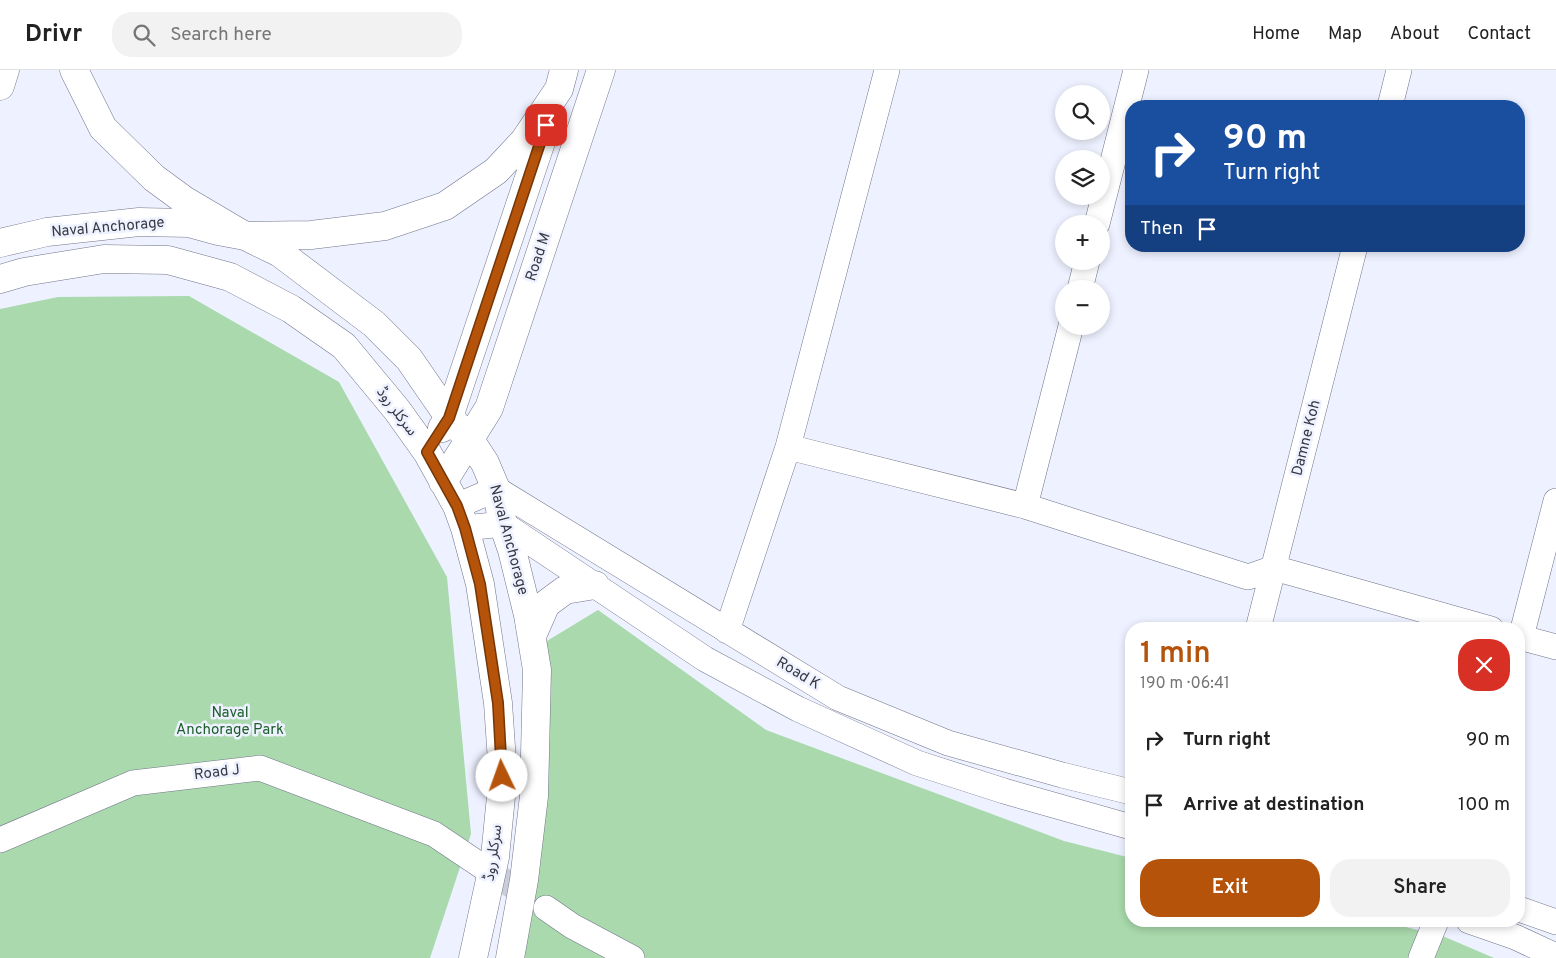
<!DOCTYPE html>
<meta charset="utf-8">
<style>
:root{--surface:#fff;--page:#f2f2f2;--text:#222;--muted:#767676;--line:#e0e0e0;--accent:#b45309}
body{margin:0;font-family:Overpass,"Noto Sans Arabic",sans-serif;background:var(--page);color:var(--text);height:100vh;display:flex;flex-direction:column;font-size:19px;white-space:nowrap}
*{box-sizing:border-box;margin:0}
p{font-size:16px;color:var(--muted)}
.icon{flex:none;width:28px;height:28px;fill:none;stroke:currentColor;stroke-width:2;stroke-linecap:round;stroke-linejoin:round}
.map{position:relative;flex:1;overflow:hidden}
.details{position:absolute;left:1125px;top:552px;width:400px;height:305px;display:flex;flex-direction:column;background:var(--surface);border-radius:20px;box-shadow:0 2px 8px #0003}
.details>*{flex:none}
.top-card{position:absolute;left:1125px;top:30px;width:400px;height:152px;border-radius:20px;box-shadow:0 2px 8px #0003;background:#1a4fa0;color:#fff;overflow:hidden}
.tools{position:absolute;left:1055px;top:15px;display:grid;gap:10px}
.tools a{display:grid;place-items:center;width:55px;height:55px;border-radius:50%;background:var(--surface);box-shadow:0 2px 8px #0003;font-size:25px}
.pin{position:absolute;display:grid;place-items:center;width:42px;height:42px;color:#fff;margin:-21px;border-radius:10px;box-shadow:0 2px 8px #0006}
.me{position:absolute;width:55px;margin:-28px;rotate:357deg;stroke-linejoin:round;filter:drop-shadow(0 0 4px #0008)}
.turn{display:flex;align-items:center;gap:18px;height:105px;padding:0 15px;font-size:22px}
.turn .icon{width:65px;height:65px;stroke-width:2.5}
.turn b{display:block;font-size:35px;line-height:42px}
.then{display:flex;align-items:center;height:48px;padding:0 15px;background:#0003;gap:10px;font-size:19px}
.round{display:grid;place-items:center;flex:none;width:52px;height:52px;border-radius:20px;background:var(--page)}
.overview{display:flex;align-items:center;justify-content:space-between;height:85px;padding:0 15px}
h1{font-size:30px;font-weight:600;line-height:38px;color:var(--accent)}
.button{display:flex;gap:10px;margin-top:auto;padding:10px 15px}
.button a{flex:1;height:58px;border-radius:20px;background:var(--accent);color:#fff;font-size:20px;font-weight:600;line-height:58px;text-align:center}
.button a+a{background:var(--page);color:var(--text)}
ul{padding:0;list-style:none}
li{display:flex;align-items:center;gap:15px;height:65px;padding:0 15px}
li div{flex:1}
li b{display:block;font-size:19px}
li em{font-style:normal}
header{display:flex;align-items:center;gap:30px;box-sizing:border-box;height:70px;padding:0 25px;background:var(--surface);border-bottom:1px solid var(--line)}
header strong{font-size:24px}
nav{display:flex;gap:28px;margin-inline-start:auto;font-size:18px}
.search{width:350px;height:45px;background:var(--page);display:flex;align-items:center;gap:12px;box-sizing:border-box;padding:0 18px;border-radius:20px;color:var(--muted);font-size:19px}
.map>svg:first-child{display:block}
</style>
<header>
<strong>Drivr</strong>
<div class="search"><svg class="icon" aria-label="search" viewBox="0 0 24 24"><circle cx="10" cy="10" r="6"/><path d="M15 15l6 6"/></svg>Search here</div>
<nav><a>Home</a><a>Map</a><a>About</a><a>Contact</a></nav>
</header>
<div class="map">
<svg width="1556" height="888" viewBox="0 0 1556 888">
<rect width="100%" height="100%" fill="#eef1ff"/>
<!-- green -->
<path fill="#a9d9ac" d="M189,226L339,312L447,507L471,764L430,888H0V239L58,227Z
M598,540L766,660L1064,771L1131,788V851H1382L1445,867L1494,888H508L542,574Z"/>
<g fill="none" stroke-linecap="round" stroke-linejoin="round">
<!-- street-tunnel -->
<path stroke="#c9ccd9" stroke-width="25" stroke-dasharray="25 12" stroke-linecap="butt" d="M492,803L517,819"/>
<defs>
<path id="street" d="M1390,36L1399,0
M1097,154L1136,0
M1080,219L1087,191
M788,377L1025,436L1248,507L1274,498L1491,559
M457,436L496,419L838,628L948,673L1062,705L1131,722
M1025,436L1071,256
M465,458L503,454L705,589L798,639L917,693L1004,721L1131,757
M1258,559L1355,176
M727,561L788,377L887,0
M1519,567L1556,577
M1521,567L1556,431
M0,770L133,713L260,698L434,764L492,803
M546,838L572,856L632,888
M1519,839L1556,852
M1469,851L1515,867L1556,886
M1421,888L1436,851"/>
<path id="secondary" d="M74,0L103,58L154,108L184,130L245,166L311,165L385,156L445,136L496,101L524,71L559,19L564,0
M0,16L5,0
M0,173L47,162L139,152L189,153L218,161L245,166L280,183L374,254L409,289L449,347L470,370L485,393L496,419L503,454L512,480L528,545L537,600L534,726L524,810L510,888
M0,209L24,202L104,189L168,190L230,207L291,239L344,276L397,340L427,382L457,436L465,458L480,514L498,633L503,706L495,787L473,888
M442,358L449,347L548,51
M443,412L489,338L601,0
M532,566L546,534L565,520L595,515"/>
</defs>
<!-- street casing -->
<use href="#street" stroke="#717589" stroke-width="26"/>
<!-- secondary casing -->
<use href="#secondary" stroke="#717589" stroke-width="29"/>
<!-- street -->
<use href="#street" stroke="#fff" stroke-width="25"/>
<!-- secondary -->
<use href="#secondary" stroke="#fff" stroke-width="28"/>
</g>
<g fill="none" stroke-linecap="round" stroke-linejoin="round">
<defs>
<path id="route" d="M502,706L498,633L480,514L465,458L457,436L427,382L449,348L546,55"/>
</defs>
<!-- route casing -->
<use href="#route" stroke="#753606" stroke-width="12"/>
<!-- route -->
<use href="#route" stroke="#b45309" stroke-width="9"/>
</g>
<g text-anchor="middle" dominant-baseline="central" stroke-width="5" stroke-linejoin="round" paint-order="stroke">
<!-- street labels -->
<g font-size="15" fill="#373841" stroke="#eef1ff">
<text transform="translate(108 158) rotate(-5)">Naval Anchorage</text>
<text transform="translate(539 187) rotate(-72)">Road M</text>
<text transform="translate(396 342) rotate(53)">سرکلر روڈ</text>
<text transform="translate(1307 368) rotate(-76)">Damne Koh</text>
<text transform="translate(508 470) rotate(75)">Naval Anchorage</text>
<text transform="translate(798 604) rotate(31)">Road K</text>
<text transform="translate(217 703) rotate(-7)">Road J</text>
<text transform="translate(494 783) rotate(-82)">سرکلر روڈ</text>
</g>
<!-- park labels -->
<g font-size="15" fill="#1c5f28" stroke="#eef1ff">
<text x="230" y="643">Naval<tspan x="230" dy="17">Anchorage Park</tspan></text>
</g>
</g>
</svg>
<div class="tools">
<a><svg class="icon" aria-label="search" viewBox="0 0 24 24"><circle cx="10" cy="10" r="6"/><path d="M15 15l6 6"/></svg></a>
<a><svg class="icon" aria-label="layers" viewBox="0 0 24 24"><path d="M12 4l9 5-9 5-9-5zM3 14l9 5 9-5"/></svg></a>
<a>+</a>
<a>−</a>
</div>
<div class="pin" style="left:546px;top:55px;background:#d93025"><svg class="icon" aria-label="arrive" viewBox="0 0 24 24"><path d="M6 21V4h12l-3 4 3 4H6"/></svg></div>
<svg class="me" style="left:502px;top:706px" viewBox="-20 -20 40 40"><circle r="19" fill="#fff"/><path d="M0-13L10 11 0 6-10 11z" fill="#b45309"/></svg>
<div class="top-card">
<div class="turn"><svg class="icon" aria-label="right" viewBox="0 0 24 24"><path d="M7 20v-9h11M14 6l5 5-5 5"/></svg><div><b>90 m</b>Turn right</div></div>
<div class="then">Then<svg class="icon" aria-label="arrive" viewBox="0 0 24 24"><path d="M6 21V4h12l-3 4 3 4H6"/></svg></div>
</div>
<section class="details">
<div class="overview"><div><h1>1 min</h1><p>190 m · 06:41</p></div><a class="round" style="background:#d93025;color:#fff"><svg class="icon" aria-label="close" viewBox="0 0 24 24"><path d="M6 6l12 12M18 6L6 18"/></svg></a></div>
<ul>
<li><svg class="icon" aria-label="right" viewBox="0 0 24 24"><path d="M7 20v-9h11M14 6l5 5-5 5"/></svg><div><b>Turn right</b></div><em>90 m</em></li>
<li><svg class="icon" aria-label="arrive" viewBox="0 0 24 24"><path d="M6 21V4h12l-3 4 3 4H6"/></svg><div><b>Arrive at destination</b></div><em>100 m</em></li>
</ul>
<div class="button"><a>Exit</a><a>Share</a></div>
</section>
</div>
